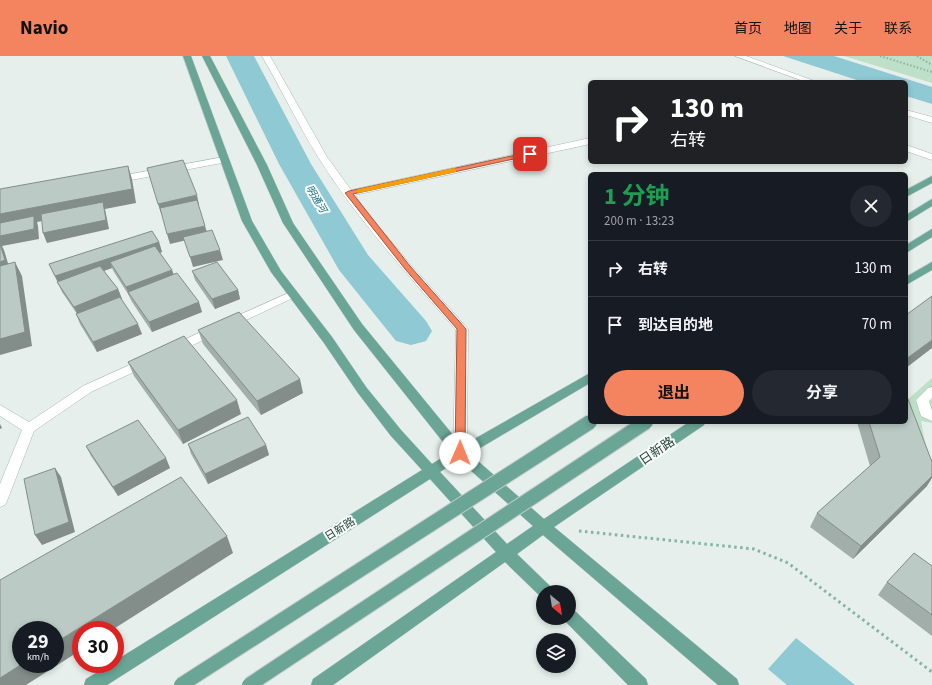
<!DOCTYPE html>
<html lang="zh">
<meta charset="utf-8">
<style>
:root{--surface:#171b24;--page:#242831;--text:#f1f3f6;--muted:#9ea1a6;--line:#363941;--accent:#f4845f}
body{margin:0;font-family:"Source Sans 3","Noto Sans SC",sans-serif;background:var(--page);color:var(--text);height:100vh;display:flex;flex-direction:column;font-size:15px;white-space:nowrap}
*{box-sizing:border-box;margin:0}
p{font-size:13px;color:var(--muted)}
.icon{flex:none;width:22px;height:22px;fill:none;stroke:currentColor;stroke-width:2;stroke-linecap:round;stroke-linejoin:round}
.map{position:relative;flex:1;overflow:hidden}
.side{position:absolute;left:588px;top:116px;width:320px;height:252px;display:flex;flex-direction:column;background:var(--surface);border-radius:6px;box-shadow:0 2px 6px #0003}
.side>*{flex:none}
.hud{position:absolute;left:588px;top:24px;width:320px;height:84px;border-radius:6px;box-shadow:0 2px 6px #0003;background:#202124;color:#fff;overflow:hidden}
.needle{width:26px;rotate:150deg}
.buttons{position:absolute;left:536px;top:529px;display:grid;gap:8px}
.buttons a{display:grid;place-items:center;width:40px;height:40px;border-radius:50%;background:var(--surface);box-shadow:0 2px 6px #0003;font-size:20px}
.speed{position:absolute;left:12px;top:565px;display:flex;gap:8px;font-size:20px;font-weight:700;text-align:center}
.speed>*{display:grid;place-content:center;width:52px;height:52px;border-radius:50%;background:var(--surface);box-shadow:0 2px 6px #0003;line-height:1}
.speed small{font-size:10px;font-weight:400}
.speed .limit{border:6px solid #d22;background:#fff;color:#111}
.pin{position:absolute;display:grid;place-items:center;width:34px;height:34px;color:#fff;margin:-17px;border-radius:8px;box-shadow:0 2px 6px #0006}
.me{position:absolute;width:44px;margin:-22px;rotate:1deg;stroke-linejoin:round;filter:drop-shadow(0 0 3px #0008)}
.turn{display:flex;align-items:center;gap:14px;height:84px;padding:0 16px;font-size:18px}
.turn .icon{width:52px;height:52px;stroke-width:2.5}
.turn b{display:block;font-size:28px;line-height:34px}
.round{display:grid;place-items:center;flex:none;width:42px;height:42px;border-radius:21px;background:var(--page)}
.summary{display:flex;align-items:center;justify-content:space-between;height:68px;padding:0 16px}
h1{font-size:24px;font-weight:700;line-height:30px;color:#1e9e55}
.button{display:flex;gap:8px;margin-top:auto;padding:8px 16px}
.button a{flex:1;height:46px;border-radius:24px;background:var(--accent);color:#111;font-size:16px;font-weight:700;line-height:46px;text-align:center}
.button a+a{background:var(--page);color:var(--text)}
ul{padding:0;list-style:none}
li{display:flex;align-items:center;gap:12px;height:56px;padding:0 16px;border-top:1px solid var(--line)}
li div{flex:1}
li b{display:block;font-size:15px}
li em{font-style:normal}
header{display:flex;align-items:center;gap:24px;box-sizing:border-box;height:56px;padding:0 20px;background:var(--accent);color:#111}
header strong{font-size:19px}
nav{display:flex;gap:22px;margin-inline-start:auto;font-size:14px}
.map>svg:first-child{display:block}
</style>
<header>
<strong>Navio</strong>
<nav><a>首页</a><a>地图</a><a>关于</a><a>联系</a></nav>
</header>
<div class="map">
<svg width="932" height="629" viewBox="0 0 932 629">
<rect width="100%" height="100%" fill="#e6efeb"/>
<!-- green -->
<path fill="#bfe0c8" d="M844,0H932V27Z
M932,322V367L921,365L926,392L906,345Z"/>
<!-- water -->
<path fill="#8ec9d4" d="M783,0H834L932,31V48L906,40V26H863Z
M796,582L855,629H787L768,613Z"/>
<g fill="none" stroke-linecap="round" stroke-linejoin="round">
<!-- river -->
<path fill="#8ec9d4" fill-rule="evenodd" d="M226,0H254L311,108L368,199L426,265L432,275L426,285L411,289L396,285L339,214L279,108Z"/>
<defs>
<path id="minor" d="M262,0H270L327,101L351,134L590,82V88L355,139L368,158L411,209L468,273L467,397L465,401L460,402L455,401L453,397L456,274C408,219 357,163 318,101C298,68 281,33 262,0Z
M735,0H746L817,26H806Z
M906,54L932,61V67L906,59Z
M906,89L932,98V104L906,95Z
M224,101L228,104L227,106L115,127L110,124L115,121Z
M293,235L297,236L298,238L297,240L178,296H170L168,293L170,290Z
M145,302L149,303L151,306L149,309L91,336L34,375L7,445L5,449L0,451V428L22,374L0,360V349L29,366L83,330Z
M932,331V342L929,345L932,355V365L921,360L916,344L928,332Z"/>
<path id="major" d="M183,0H191L252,165L281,215L332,281L366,331L401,374L432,408L451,396L354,274L283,167L257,109L202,0H210L267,109L293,167L362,268L462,390L590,317V327L470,398L544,463L689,366H705L704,369L554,471L737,623L739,629H718L543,479L517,498L551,531L554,536H543V542L541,541L505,506L333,629H311L313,623L496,496L430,423L107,629H84L86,623L111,608H115V605L422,414L391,380L358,337L324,287L271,216L242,165ZM459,404L533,470L507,488L440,416Z
M932,120V127L906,141V134Z
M932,143V150L906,166V159Z
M932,173V181L906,197V189Z
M932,206V214L906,229V221Z
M569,552L574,554L646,623L648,629H628L564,564L563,562H569Z"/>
</defs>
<!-- minor casing -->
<use href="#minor" stroke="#a8b8b2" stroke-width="1"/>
<!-- major casing -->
<use href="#major" stroke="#c2cac8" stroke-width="1"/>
<!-- path-far1 -->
<path stroke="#86b3a5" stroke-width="2" stroke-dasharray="1.5 2" stroke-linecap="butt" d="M880,0L932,16
M917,0L932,9"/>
<!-- path -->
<path stroke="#86b3a5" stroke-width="3" stroke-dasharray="2.5 3.5" stroke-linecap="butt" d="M579,475L754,493L788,507L932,616"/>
<!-- minor -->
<use href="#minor" fill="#fff" fill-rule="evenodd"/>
<!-- major -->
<use href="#major" fill="#6aa596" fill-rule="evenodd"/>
<defs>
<path id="major-bridge" d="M181,629L590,366
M249,629L646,366"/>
</defs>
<!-- major-bridge casing -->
<use href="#major-bridge" stroke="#c2cac8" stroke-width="16" stroke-linecap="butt"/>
<!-- major-bridge -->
<use href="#major-bridge" stroke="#6aa596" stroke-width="14"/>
</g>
<!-- wall -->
<path fill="#a1aea9" d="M159,186L162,196L160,197L172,214L174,219L202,256L152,276L132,246L128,238L114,216L112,212L104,215L118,233L122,243H121L142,278L97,296L80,268L76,258H77L62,236L49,208Z
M192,215L238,234L240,243L215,253L195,224Z
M198,274L303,337L261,359L203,288Z
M128,306L241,358L183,388L134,320Z
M857,366H906L927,430L853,503L810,471L817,457L870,410Z
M188,388L266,389L269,399L208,428L191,398Z
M86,390L170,412L118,440L91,400Z
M932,510V580L878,539L887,526Z"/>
<!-- shaded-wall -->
<path fill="#838d89" d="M128,110L132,123L136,147L105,153L109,173L47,187L43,177L104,153L37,166L38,170L39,183L2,190L4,194L10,214L0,217V158Z
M197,139L199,149L161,157L158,148Z
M205,170L208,179L170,188L167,178Z
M159,186L162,196L114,212L110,206L112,212L60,230L55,220Z
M220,194L223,204L193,211L190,201Z
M15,206L22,220L32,290L0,299V283Z
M172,214L175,223L129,239L126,231Z
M118,233L122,243L79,261L74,251Z
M238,234L240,243L215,253L212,243Z
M199,246L202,256L152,276L149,266Z
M138,268L142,278L97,296L93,286Z
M932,284V292L906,312V303Z
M300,323L303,337L261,359L257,345Z
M237,344L241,358L183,388L178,374Z
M0,368L2,372L0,373Z
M266,389L269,399L208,428L205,418Z
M166,402L170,412L118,440L113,431Z
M55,412L61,421L75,476L42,489L35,479Z
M932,420V422L927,430L853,503L861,490Z
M227,480L233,497L112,574H81V594L26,629H0V622L22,608H55V587Z"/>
<!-- building -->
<path fill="#bbcac4" stroke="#838d89" d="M183,104L197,139L158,148L147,112Z
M128,110L132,133L0,158V133Z
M197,144L205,170L167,178L160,152Z
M103,146L106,164L43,177L41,158Z
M34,160V173L0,180V167Z
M212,174L220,194L190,201L183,181Z
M152,175L159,186L55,220L49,208Z
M0,188L5,204L0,206Z
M155,190L172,214L126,231L110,206Z
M15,206L25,276L0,283V210Z
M217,206L238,234L212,243L192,215Z
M100,210L118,233L74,251L57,226Z
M177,217L199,246L149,266L128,236Z
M932,240V284L906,303V259Z
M120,241L138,268L93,286L76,258Z
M239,256L300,323L257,345L198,274Z
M184,280L237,344L178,374L128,306Z
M906,338L932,406V420L861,490L817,457L880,401L869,366H906Z
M248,361L266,389L205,418L188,388Z
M138,364L166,402L113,431L86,390Z
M55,412L69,466L35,479L24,423Z
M181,421L227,480L55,587V574H21V608H22L0,622V524Z
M914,497L932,510V559L887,526Z"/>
<!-- route -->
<path fill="#f4845f" stroke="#9f563e" d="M530,96L533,98L532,99L353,138L410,210L466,273L465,397L463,400H456L455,397L457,273L405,213L345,137L349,135Z"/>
<!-- slow -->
<path fill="#f59e0b" d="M454,112L456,113V116L359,137L355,135L359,133Z"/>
<g text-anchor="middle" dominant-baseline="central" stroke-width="4" stroke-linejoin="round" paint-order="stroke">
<!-- far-water labels -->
<g font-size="10" font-style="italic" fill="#1c6f80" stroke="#f7fbf9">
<text transform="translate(316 143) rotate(59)">明通河</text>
</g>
<!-- street labels -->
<g font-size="11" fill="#24423a" stroke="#f7fbf9">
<text transform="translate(340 473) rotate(-32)">日新路</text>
</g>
<!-- near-street labels -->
<g font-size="13" fill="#24423a" stroke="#f7fbf9">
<text transform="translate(657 395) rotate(-34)">日新路</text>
</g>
</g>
</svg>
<div class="buttons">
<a><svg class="needle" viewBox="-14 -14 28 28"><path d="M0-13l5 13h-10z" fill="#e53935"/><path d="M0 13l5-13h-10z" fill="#9ea1a6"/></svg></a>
<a><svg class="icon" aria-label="layers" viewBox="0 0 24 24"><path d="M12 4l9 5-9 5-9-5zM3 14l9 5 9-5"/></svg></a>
</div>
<div class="speed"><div>29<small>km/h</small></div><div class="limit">30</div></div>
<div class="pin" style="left:530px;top:98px;background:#d93025"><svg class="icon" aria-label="arrive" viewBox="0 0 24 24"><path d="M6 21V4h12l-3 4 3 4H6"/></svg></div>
<svg class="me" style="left:460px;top:397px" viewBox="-20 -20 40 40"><circle r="19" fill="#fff"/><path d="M0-13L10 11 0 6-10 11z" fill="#f4845f"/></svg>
<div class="hud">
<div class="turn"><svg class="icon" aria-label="right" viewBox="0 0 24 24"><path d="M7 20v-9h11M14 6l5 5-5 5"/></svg><div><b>130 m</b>右转</div></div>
</div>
<section class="side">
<div class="summary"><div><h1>1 分钟</h1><p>200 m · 13:23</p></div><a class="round"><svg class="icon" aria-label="close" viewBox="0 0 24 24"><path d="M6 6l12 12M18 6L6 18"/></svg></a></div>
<ul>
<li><svg class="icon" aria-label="right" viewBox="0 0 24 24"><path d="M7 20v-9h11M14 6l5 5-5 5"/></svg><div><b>右转</b></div><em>130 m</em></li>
<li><svg class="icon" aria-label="arrive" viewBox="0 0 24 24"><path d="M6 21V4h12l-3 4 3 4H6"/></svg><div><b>到达目的地</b></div><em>70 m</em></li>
</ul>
<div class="button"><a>退出</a><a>分享</a></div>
</section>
</div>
